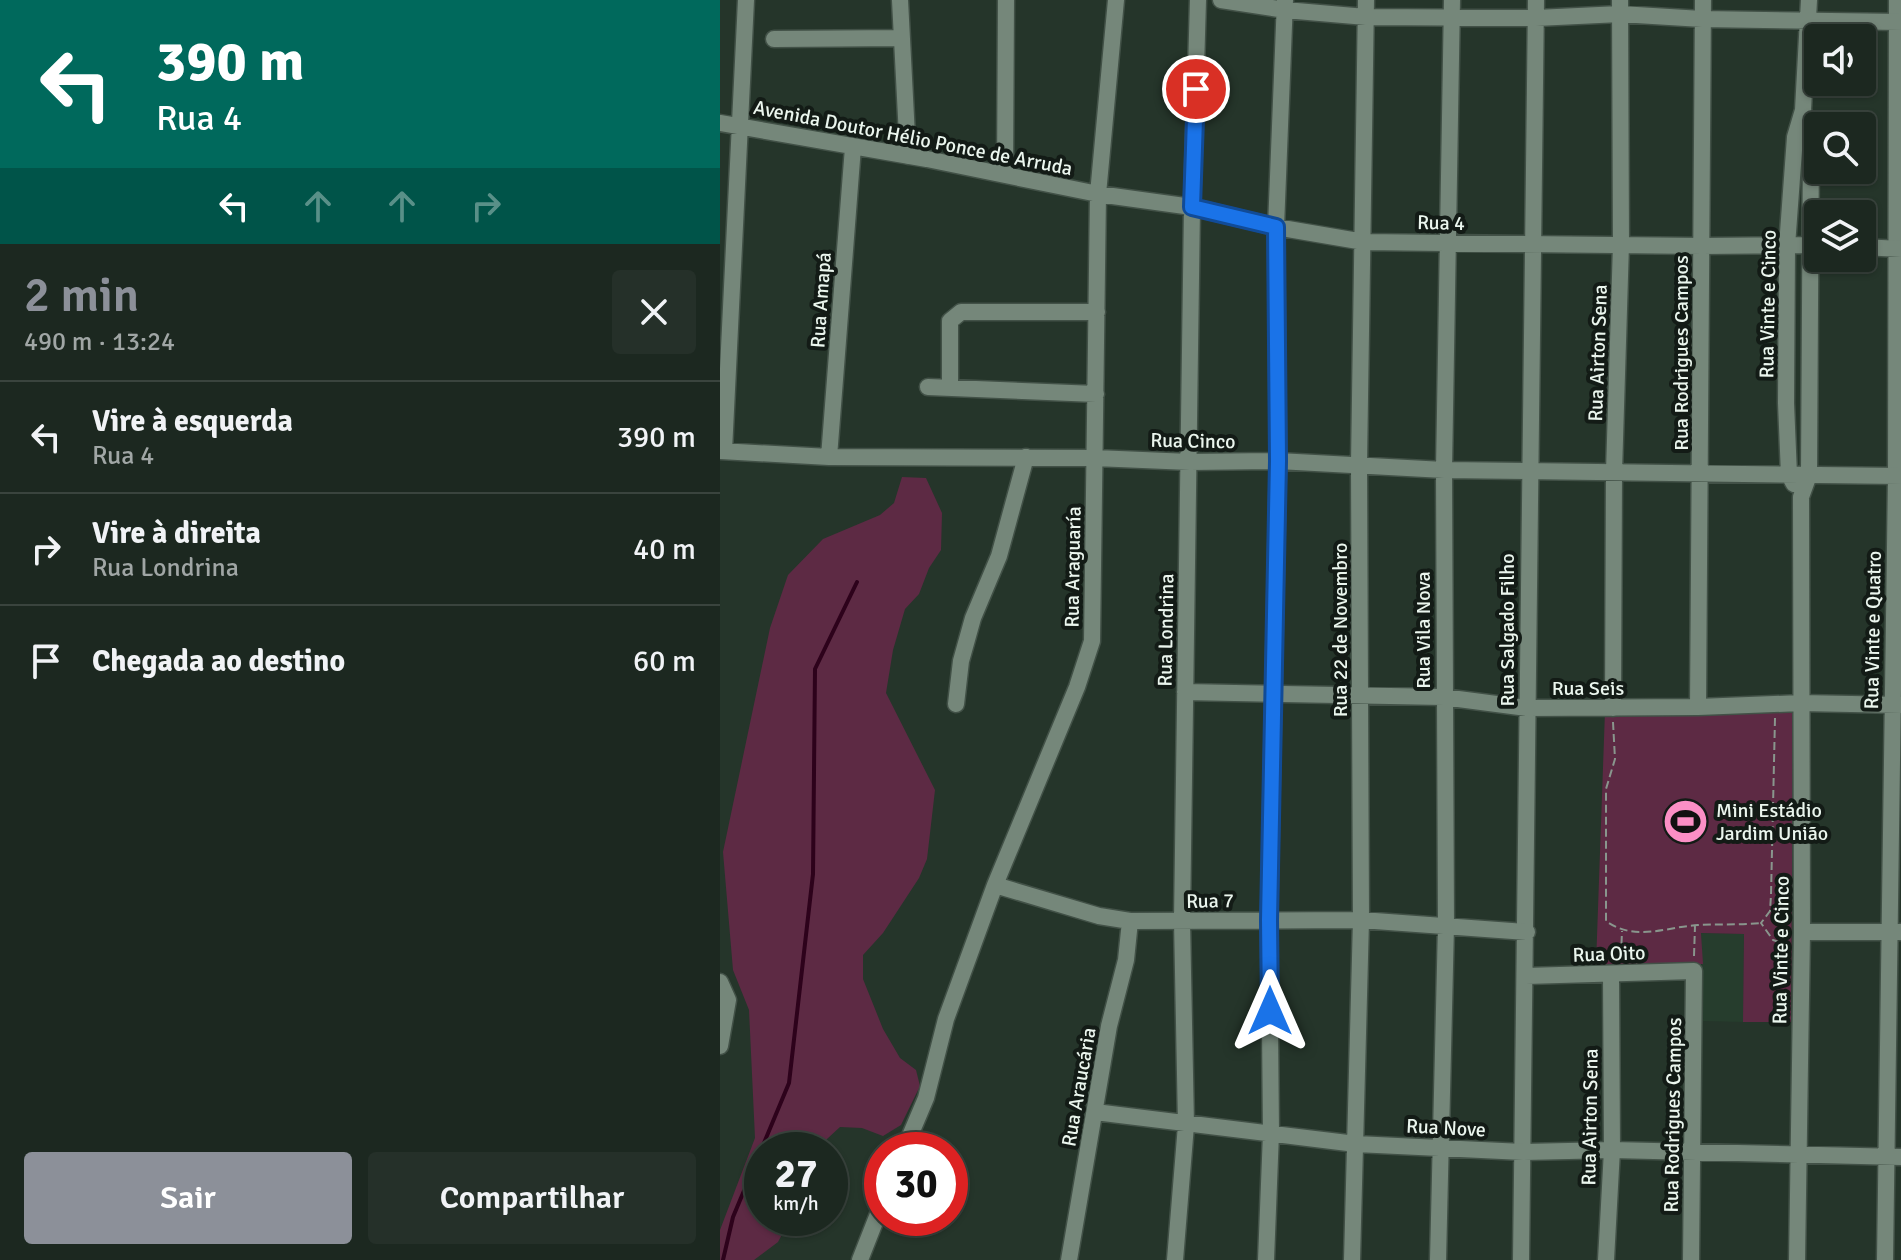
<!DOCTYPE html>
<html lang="pt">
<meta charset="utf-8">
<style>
:root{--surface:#1c2820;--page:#253029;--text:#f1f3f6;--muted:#a0a6a5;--line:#3a443e;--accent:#8c9099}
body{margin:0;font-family:Signika,sans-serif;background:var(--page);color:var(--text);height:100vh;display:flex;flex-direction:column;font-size:30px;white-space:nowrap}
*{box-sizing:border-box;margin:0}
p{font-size:26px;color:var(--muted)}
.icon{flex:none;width:44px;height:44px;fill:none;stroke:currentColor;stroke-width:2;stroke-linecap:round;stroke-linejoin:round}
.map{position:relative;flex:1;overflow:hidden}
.details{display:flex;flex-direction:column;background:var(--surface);width:720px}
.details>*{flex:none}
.banner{background:#00695c;color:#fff;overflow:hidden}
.buttons{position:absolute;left:1084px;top:24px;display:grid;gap:16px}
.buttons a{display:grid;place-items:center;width:72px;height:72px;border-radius:8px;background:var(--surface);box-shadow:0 2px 6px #0004,0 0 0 2px var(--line);font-size:40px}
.speed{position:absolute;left:24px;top:1132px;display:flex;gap:16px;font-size:40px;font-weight:700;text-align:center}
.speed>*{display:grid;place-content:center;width:104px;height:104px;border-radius:50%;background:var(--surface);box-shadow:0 2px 6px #0004,0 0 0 2px var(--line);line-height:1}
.speed small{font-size:20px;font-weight:400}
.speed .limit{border:12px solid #d22;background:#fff;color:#111}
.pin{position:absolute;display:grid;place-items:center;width:68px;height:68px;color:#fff;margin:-34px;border:4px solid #fff;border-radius:50%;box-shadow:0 2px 8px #0007}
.me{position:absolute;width:88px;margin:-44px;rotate:0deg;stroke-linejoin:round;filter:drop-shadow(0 0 6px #0008)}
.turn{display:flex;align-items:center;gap:28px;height:168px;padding:0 24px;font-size:36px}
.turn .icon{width:104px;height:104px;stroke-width:2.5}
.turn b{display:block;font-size:56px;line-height:68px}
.lanes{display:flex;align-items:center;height:76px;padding:0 24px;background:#0003;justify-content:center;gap:40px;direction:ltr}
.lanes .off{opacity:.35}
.round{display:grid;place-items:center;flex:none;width:84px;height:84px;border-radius:8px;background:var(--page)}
.overview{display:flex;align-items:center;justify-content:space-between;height:136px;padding:0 24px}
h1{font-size:48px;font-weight:600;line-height:60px;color:var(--accent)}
.action{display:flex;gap:16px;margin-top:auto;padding:16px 24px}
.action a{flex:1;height:92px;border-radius:8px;background:var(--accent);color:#fff;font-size:32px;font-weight:600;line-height:92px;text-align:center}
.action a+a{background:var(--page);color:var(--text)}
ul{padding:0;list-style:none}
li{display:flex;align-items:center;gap:24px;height:112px;padding:0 24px;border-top:2px solid var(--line)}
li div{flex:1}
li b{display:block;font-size:30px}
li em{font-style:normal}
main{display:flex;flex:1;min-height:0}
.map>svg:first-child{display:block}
</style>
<main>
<section class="details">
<div class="banner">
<div class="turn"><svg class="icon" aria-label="left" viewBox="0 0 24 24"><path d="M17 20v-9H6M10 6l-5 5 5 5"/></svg><div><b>390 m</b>Rua 4</div></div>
<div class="lanes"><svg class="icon" aria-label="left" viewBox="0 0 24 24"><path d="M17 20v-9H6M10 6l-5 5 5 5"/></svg><svg class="icon off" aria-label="ahead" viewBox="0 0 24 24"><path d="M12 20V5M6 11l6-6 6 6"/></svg><svg class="icon off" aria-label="ahead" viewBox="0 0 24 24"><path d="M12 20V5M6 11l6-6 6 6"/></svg><svg class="icon off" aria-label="right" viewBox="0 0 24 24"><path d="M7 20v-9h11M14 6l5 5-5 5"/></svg></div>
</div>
<div class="overview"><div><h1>2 min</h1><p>490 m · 13:24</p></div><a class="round"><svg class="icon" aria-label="close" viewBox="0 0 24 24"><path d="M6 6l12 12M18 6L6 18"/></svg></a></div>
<ul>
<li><svg class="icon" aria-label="left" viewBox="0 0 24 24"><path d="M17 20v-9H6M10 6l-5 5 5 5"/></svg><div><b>Vire à esquerda</b><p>Rua 4</p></div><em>390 m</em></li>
<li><svg class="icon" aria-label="right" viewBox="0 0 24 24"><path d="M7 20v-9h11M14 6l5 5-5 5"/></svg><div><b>Vire à direita</b><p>Rua Londrina</p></div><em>40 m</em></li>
<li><svg class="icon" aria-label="arrive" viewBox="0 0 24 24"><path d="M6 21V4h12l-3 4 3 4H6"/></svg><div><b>Chegada ao destino</b></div><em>60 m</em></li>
</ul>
<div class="action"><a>Sair</a><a>Compartilhar</a></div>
</section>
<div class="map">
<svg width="1181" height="1260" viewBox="0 0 1181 1260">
<rect width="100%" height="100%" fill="#25352a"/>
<!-- built -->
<path fill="#263d2d" d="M981,933L1024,934L1023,1022L983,1021Z"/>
<!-- green -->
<path fill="#5d2a44" d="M182,477L206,478L222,513L221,550L209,568L199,594L185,609L173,650L166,693L215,790L207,859L199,878L163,933L143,955V979L163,1029L180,1058L196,1070L200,1086L181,1125L163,1136L142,1128L120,1127L95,1150H42V1218H70L69,1221L58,1242L34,1260H0V1230L35,1138L29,1010L13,970L3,852L50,628L68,575L103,539L160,515L174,503Z
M885,711L1073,713L1071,1022H1023L1024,934L981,933L983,964L876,965Z"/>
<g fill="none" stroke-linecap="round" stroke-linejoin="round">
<!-- stream -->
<path stroke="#2d021b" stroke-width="4" d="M3,1260L13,1217L69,1083L93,874L95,669L137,582"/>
<defs>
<path id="minor" d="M180,0L188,156
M501,0L565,10L646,17L816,18L900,14L982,19L1181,22
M54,39L182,38
M0,123L207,159L378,194L472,207L556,227L644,242L982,246L1096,245
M285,175L286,0
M1142,247L1181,249
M208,387L376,394
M230,388V321L241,312H377
M0,451L109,457L375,458L470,462L558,461L724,470L1181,476
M4,451L26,0
M109,457L133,147
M1074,484L1069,475L1066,403L1067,246L1075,137L1083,110L1089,0
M465,692L723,697L807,708L978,707L1081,703L1181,705
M236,704L241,661L253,618L279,556L306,457
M978,707L983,0
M893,708L894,472L901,244L900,0
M275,885L379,916L410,921L641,920L807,932
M1082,932H1181
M806,976L974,971L971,1260
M0,982L8,1000L0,1046
M375,1112L636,1144L803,1152L892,1150L1181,1157
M184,1150L206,1098L226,1019L275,885L357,687L372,641L378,194L396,0
M140,1260L162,1204
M349,1260L389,1026L406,960L410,921
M455,1260L466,1125L462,921L472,207L478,0
M546,1260L551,1133L549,920L558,461L556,227L565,0
M632,1260L641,920L639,464L646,0
M718,1260L726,925L724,470L732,0
M801,1260L816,0
M886,1260L892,1150L891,974
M1077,1260L1082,932L1081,497L1089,475L1091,137L1083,110
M1165,1260L1176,476L1177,0"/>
</defs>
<!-- minor casing -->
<use href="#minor" stroke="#425147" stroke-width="19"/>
<!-- path -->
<path stroke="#89968d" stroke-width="2" stroke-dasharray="8 4" stroke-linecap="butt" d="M1055,718L1051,895L1050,911L1041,923L1053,940L1068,945
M893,722L895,759L886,789V921C915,942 946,927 978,925C999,924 1020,925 1041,923
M901,956L902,931
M974,956L975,926"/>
<!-- minor -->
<use href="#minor" stroke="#75877a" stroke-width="16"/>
</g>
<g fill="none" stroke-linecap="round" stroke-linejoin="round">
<defs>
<path id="route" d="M476,89L472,207L556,227L558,461L549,920L550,1011"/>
</defs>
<!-- route casing -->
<use href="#route" stroke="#114b97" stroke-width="20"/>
<!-- route -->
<use href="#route" stroke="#1a73e8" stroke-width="14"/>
</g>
<!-- icons -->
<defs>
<symbol id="stadium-disc" viewBox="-11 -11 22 22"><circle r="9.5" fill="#fb8fc5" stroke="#131b16"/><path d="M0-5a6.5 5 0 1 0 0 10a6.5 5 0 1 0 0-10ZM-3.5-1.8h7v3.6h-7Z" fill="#111"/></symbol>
</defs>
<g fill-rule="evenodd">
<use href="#stadium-disc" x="940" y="796" width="51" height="51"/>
</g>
<g text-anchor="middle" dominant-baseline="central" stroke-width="8" stroke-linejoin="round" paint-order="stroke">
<!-- street labels -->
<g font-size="20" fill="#ebf6ee" stroke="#131b16">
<text transform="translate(193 138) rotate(11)">Avenida Doutor Hélio Ponce de Arruda</text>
<text transform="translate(721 223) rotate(1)">Rua 4</text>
<text transform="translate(101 300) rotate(-86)">Rua Amapá</text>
<text transform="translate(1048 304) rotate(-89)">Rua Vinte e Cinco</text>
<text transform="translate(878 353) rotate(-88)">Rua Airton Sena</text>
<text transform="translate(961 353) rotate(-90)">Rua Rodrigues Campos</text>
<text transform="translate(473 441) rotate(1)">Rua Cinco</text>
<text transform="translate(353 567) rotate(-89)">Rua Araguaría</text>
<text transform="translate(446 630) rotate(-89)">Rua Londrina</text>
<text transform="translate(620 630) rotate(-90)">Rua 22 de Novembro</text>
<text transform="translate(703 630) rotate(-90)">Rua Vila Nova</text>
<text transform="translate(787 630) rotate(-90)">Rua Salgado Filho</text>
<text transform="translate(1153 630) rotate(-89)">Rua Vinte e Quatro</text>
<text x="868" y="688">Rua Seis</text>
<text transform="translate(490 901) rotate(-1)">Rua 7</text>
<text transform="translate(1061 950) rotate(-89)">Rua Vinte e Cinco</text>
<text transform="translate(889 954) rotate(-2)">Rua Oito</text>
<text transform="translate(359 1087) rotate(-80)">Rua Araucária</text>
<text transform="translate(953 1115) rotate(-89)">Rua Rodrigues Campos</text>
<text transform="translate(870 1117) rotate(-89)">Rua Airton Sena</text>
<text transform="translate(726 1128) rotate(3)">Rua Nove</text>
</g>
<!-- poi labels -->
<g font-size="20" fill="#ebf6ee" stroke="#131b16" text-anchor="start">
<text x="996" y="810">Mini Estádio<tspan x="996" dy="23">Jardim União</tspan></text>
</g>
</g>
</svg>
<div class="buttons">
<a><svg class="icon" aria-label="sound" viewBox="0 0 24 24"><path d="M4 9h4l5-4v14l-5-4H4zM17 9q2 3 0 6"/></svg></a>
<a><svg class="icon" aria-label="search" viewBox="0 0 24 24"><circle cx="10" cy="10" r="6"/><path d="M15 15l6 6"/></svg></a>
<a><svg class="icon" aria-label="layers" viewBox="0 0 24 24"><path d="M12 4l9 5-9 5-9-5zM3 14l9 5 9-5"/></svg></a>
</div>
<div class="speed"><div>27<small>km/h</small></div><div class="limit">30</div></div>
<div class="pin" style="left:476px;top:89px;background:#d93025"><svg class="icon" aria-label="arrive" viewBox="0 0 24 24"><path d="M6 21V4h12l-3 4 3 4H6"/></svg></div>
<svg class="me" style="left:550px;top:1011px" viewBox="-20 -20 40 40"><path d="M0-17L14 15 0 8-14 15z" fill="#1a73e8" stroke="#fff" stroke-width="4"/></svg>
</div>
</main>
